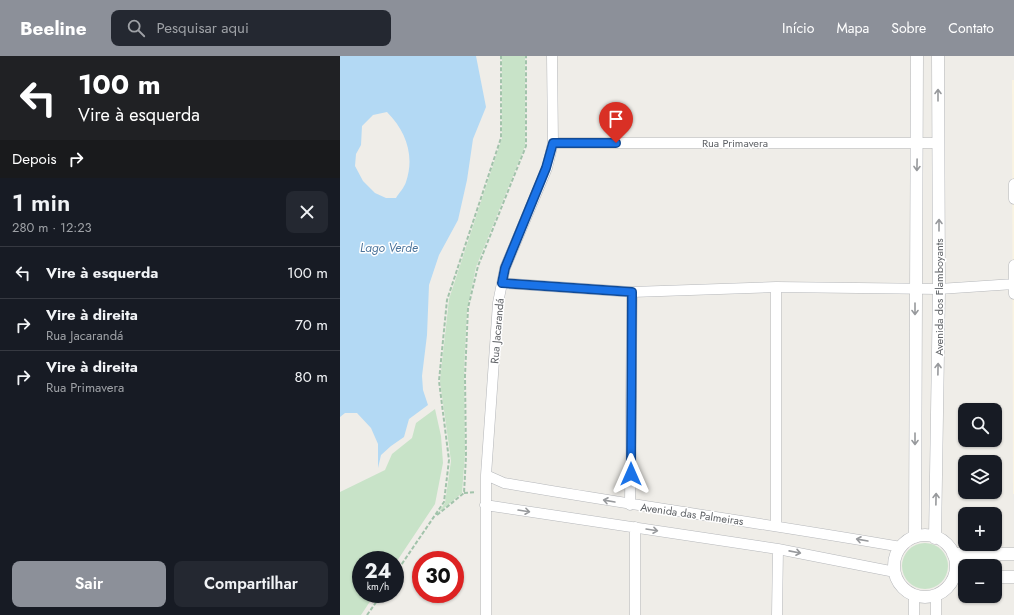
<!DOCTYPE html>
<html lang="pt">
<meta charset="utf-8">
<style>
:root{--surface:#171b24;--page:#242831;--text:#f1f3f6;--muted:#9ea1a6;--line:#363941;--accent:#8c9099}
body{margin:0;font-family:Jost,sans-serif;background:var(--page);color:var(--text);height:100vh;display:flex;flex-direction:column;font-size:15px;white-space:nowrap}
*{box-sizing:border-box;margin:0}
p{font-size:13px;color:var(--muted)}
.icon{flex:none;width:22px;height:22px;fill:none;stroke:currentColor;stroke-width:2;stroke-linecap:round;stroke-linejoin:round}
.map{position:relative;flex:1;overflow:hidden}
.side{display:flex;flex-direction:column;background:var(--surface);width:340px}
.side>*{flex:none}
.top-card{background:#202124;color:#fff;overflow:hidden}
.fabs{position:absolute;left:618px;top:347px;display:grid;gap:8px}
.fabs a{display:grid;place-items:center;width:44px;height:44px;border-radius:8px;background:var(--surface);box-shadow:0 1px 3px #0004;font-size:20px}
.speed{position:absolute;left:12px;top:495px;display:flex;gap:8px;font-size:20px;font-weight:700;text-align:center}
.speed>*{display:grid;place-content:center;width:52px;height:52px;border-radius:50%;background:var(--surface);box-shadow:0 1px 3px #0004;line-height:1}
.speed small{font-size:10px;font-weight:400}
.speed .limit{border:6px solid #d22;background:#fff;color:#111}
.pin{position:absolute;display:grid;place-items:center;width:34px;height:34px;color:#fff;margin:-41px -17px;border-radius:50% 50% 50% 0;rotate:-45deg;box-shadow:0 0 4px #0007}
.pin .icon{rotate:45deg}
.me{position:absolute;width:44px;margin:-22px;rotate:0deg;stroke-linejoin:round;filter:drop-shadow(0 0 3px #0008)}
.turn{display:flex;align-items:center;gap:14px;height:84px;padding:0 12px;font-size:18px}
.turn .icon{width:52px;height:52px;stroke-width:2.5}
.turn b{display:block;font-size:28px;line-height:34px}
.then{display:flex;align-items:center;height:38px;padding:0 12px;background:#0003;gap:8px;font-size:15px}
.round{display:grid;place-items:center;flex:none;width:42px;height:42px;border-radius:8px;background:var(--page)}
.head{display:flex;align-items:center;justify-content:space-between;height:68px;padding:0 12px}
h1{font-size:24px;font-weight:600;line-height:30px}
.action{display:flex;gap:8px;margin-top:auto;padding:8px 12px}
.action a{flex:1;height:46px;border-radius:8px;background:var(--accent);color:#fff;font-size:16px;font-weight:600;line-height:46px;text-align:center}
.action a+a{background:var(--page);color:var(--text)}
ul{padding:0;list-style:none}
li{display:flex;align-items:center;gap:12px;height:52px;padding:0 12px;border-top:1px solid var(--line)}
li div{flex:1}
li b{display:block;font-size:15px}
li em{font-style:normal}
header{display:flex;align-items:center;gap:24px;box-sizing:border-box;height:56px;padding:0 20px;background:var(--accent);color:#fff}
header strong{font-size:19px}
nav{display:flex;gap:22px;margin-inline-start:auto;font-size:14px}
.search{width:280px;height:36px;background:var(--page);display:flex;align-items:center;gap:10px;box-sizing:border-box;padding:0 14px;border-radius:8px;color:var(--muted);font-size:15px}
main{display:flex;flex:1;min-height:0}
.map>svg:first-child{display:block}
</style>
<header>
<strong>Beeline</strong>
<div class="search"><svg class="icon" aria-label="search" viewBox="0 0 24 24"><circle cx="10" cy="10" r="6"/><path d="M15 15l6 6"/></svg>Pesquisar aqui</div>
<nav><a>Início</a><a>Mapa</a><a>Sobre</a><a>Contato</a></nav>
</header>
<main>
<section class="side">
<div class="top-card">
<div class="turn"><svg class="icon" aria-label="left" viewBox="0 0 24 24"><path d="M17 20v-9H6M10 6l-5 5 5 5"/></svg><div><b>100 m</b>Vire à esquerda</div></div>
<div class="then">Depois<svg class="icon" aria-label="right" viewBox="0 0 24 24"><path d="M7 20v-9h11M14 6l5 5-5 5"/></svg></div>
</div>
<div class="head"><div><h1>1 min</h1><p>280 m · 12:23</p></div><a class="round"><svg class="icon" aria-label="close" viewBox="0 0 24 24"><path d="M6 6l12 12M18 6L6 18"/></svg></a></div>
<ul>
<li><svg class="icon" aria-label="left" viewBox="0 0 24 24"><path d="M17 20v-9H6M10 6l-5 5 5 5"/></svg><div><b>Vire à esquerda</b></div><em>100 m</em></li>
<li><svg class="icon" aria-label="right" viewBox="0 0 24 24"><path d="M7 20v-9h11M14 6l5 5-5 5"/></svg><div><b>Vire à direita</b><p>Rua Jacarandá</p></div><em>70 m</em></li>
<li><svg class="icon" aria-label="right" viewBox="0 0 24 24"><path d="M7 20v-9h11M14 6l5 5-5 5"/></svg><div><b>Vire à direita</b><p>Rua Primavera</p></div><em>80 m</em></li>
</ul>
<div class="action"><a>Sair</a><a>Compartilhar</a></div>
</section>
<div class="map">
<svg width="674" height="559" viewBox="0 0 674 559">
<rect width="100%" height="100%" fill="#efede8"/>
<!-- commercial -->
<path fill="#faf4e2" d="M672,24H674V438H673Z"/>
<!-- green -->
<path fill="#c8e3c8" d="M162,0H185V90L136,211L127,254L124,313L125,398L122,437L98,457L105,447L111,405L100,325L109,243L162,82Z
M95,353L101,380L103,407L95,448L55,508V504H21V538H35L21,559H0V436L45,414L52,398L72,382L76,367Z
M562 510a23 23 0 1 1 46 0a23 23 0 1 1-46 0Z"/>
<!-- water -->
<path fill="#b3d9f4" fill-rule="evenodd" d="M0,0H136L146,51L133,83L127,124L118,164L99,199L89,229L87,279L82,320L83,334L88,349L69,363L64,381L51,390L41,399L38,412V388L31,372L17,357H5L0,361ZM47,56C66,75 75,100 66,126C64,132 59,137 56,142H46L35,137L23,125L15,110L16,98L21,89L22,70L33,59Z"/>
<g fill="none" stroke-linecap="round" stroke-linejoin="round">
<defs>
<path id="minor" d="M213,87H598
M674,128V143
M674,209V238
M162,227L292,236L436,231L599,233L674,228
M436,231V470
M146,419L164,427C296,450 429,468 561,491
M145,449L438,493L555,516
M290,449L292,236
M295,471V559
M146,559V419L158,247L165,212L207,112L213,87L212,0
M437,559L438,493
M574,559V539
M596,559V539"/>
<path id="tertiary" d="M554 510a31 31 0 1 1 62 0a31 31 0 1 1-62 0Z
M575,481L577,0
M595,482L599,233L598,0
M613,498H674
M655,521H674"/>
</defs>
<!-- minor casing -->
<use href="#minor" stroke="#b5b7ba" stroke-width="11"/>
<!-- tertiary casing -->
<use href="#tertiary" stroke="#b5b7ba" stroke-width="13"/>
<!-- path -->
<path stroke="#a2c3ab" stroke-width="2" stroke-dasharray="4 2" stroke-linecap="butt" d="M124,437L136,436
M97,459L124,437L126,400L125,320L128,252L138,210L186,90V0
M55,518L104,446L109,404L99,325L107,244L161,82V0
M27,559L42,538"/>
<!-- minor -->
<use href="#minor" stroke="#fff" stroke-width="10"/>
<!-- tertiary -->
<use href="#tertiary" stroke="#fff" stroke-width="12"/>
</g>
<!-- one-way arrows -->
<defs><path id="oneway-shaft" d="M-6 0H5M1.5-3L5.5 0L1.5 3" fill="none" stroke-width="1.6" stroke-linecap="round" stroke-linejoin="round"/></defs>
<g stroke="#97999c">
<use href="#oneway-shaft" transform="translate(598 39) rotate(-90)"/>
<use href="#oneway-shaft" transform="translate(577 109) rotate(91)"/>
<use href="#oneway-shaft" transform="translate(599 169) rotate(-90)"/>
<use href="#oneway-shaft" transform="translate(575 253) rotate(90)"/>
<use href="#oneway-shaft" transform="translate(598 313) rotate(-89)"/>
<use href="#oneway-shaft" transform="translate(575 383) rotate(90)"/>
<use href="#oneway-shaft" transform="translate(596 443) rotate(-89)"/>
<use href="#oneway-shaft" transform="translate(269 445) rotate(-170)"/>
<use href="#oneway-shaft" transform="translate(184 455) rotate(9)"/>
<use href="#oneway-shaft" transform="translate(312 474) rotate(9)"/>
<use href="#oneway-shaft" transform="translate(522 484) rotate(-170)"/>
<use href="#oneway-shaft" transform="translate(455 496) rotate(11)"/>
</g>
<g fill="none" stroke-linecap="round" stroke-linejoin="round">
<defs>
<path id="route" d="M276,87H213L206,112L165,212L162,227L292,236L291,418"/>
</defs>
<!-- route casing -->
<use href="#route" stroke="#114b97" stroke-width="10"/>
<!-- route -->
<use href="#route" stroke="#1a73e8" stroke-width="7"/>
</g>
<g text-anchor="middle" dominant-baseline="central" stroke-width="3" stroke-linejoin="round" paint-order="stroke">
<!-- street labels -->
<g font-size="11" fill="#5f6266" stroke="#fff">
<text x="395" y="87">Rua Primavera</text>
<text transform="translate(599 241) rotate(-90)">Avenida dos Flamboyants</text>
<text transform="translate(157 275) rotate(-85)">Rua Jacarandá</text>
<text transform="translate(352 458) rotate(8)">Avenida das Palmeiras</text>
</g>
<!-- water labels -->
<g font-size="12" font-style="italic" fill="#4d759c" stroke="#fff">
<text x="49" y="192">Lago Verde</text>
</g>
</g>
</svg>
<div class="fabs">
<a><svg class="icon" aria-label="search" viewBox="0 0 24 24"><circle cx="10" cy="10" r="6"/><path d="M15 15l6 6"/></svg></a>
<a><svg class="icon" aria-label="layers" viewBox="0 0 24 24"><path d="M12 4l9 5-9 5-9-5zM3 14l9 5 9-5"/></svg></a>
<a>+</a>
<a>−</a>
</div>
<div class="speed"><div>24<small>km/h</small></div><div class="limit">30</div></div>
<div class="pin" style="left:276px;top:87px;background:#d93025"><svg class="icon" aria-label="arrive" viewBox="0 0 24 24"><path d="M6 21V4h12l-3 4 3 4H6"/></svg></div>
<svg class="me" style="left:291px;top:418px" viewBox="-20 -20 40 40"><path d="M0-17L14 15 0 8-14 15z" fill="#1a73e8" stroke="#fff" stroke-width="4"/></svg>
</div>
</main>
